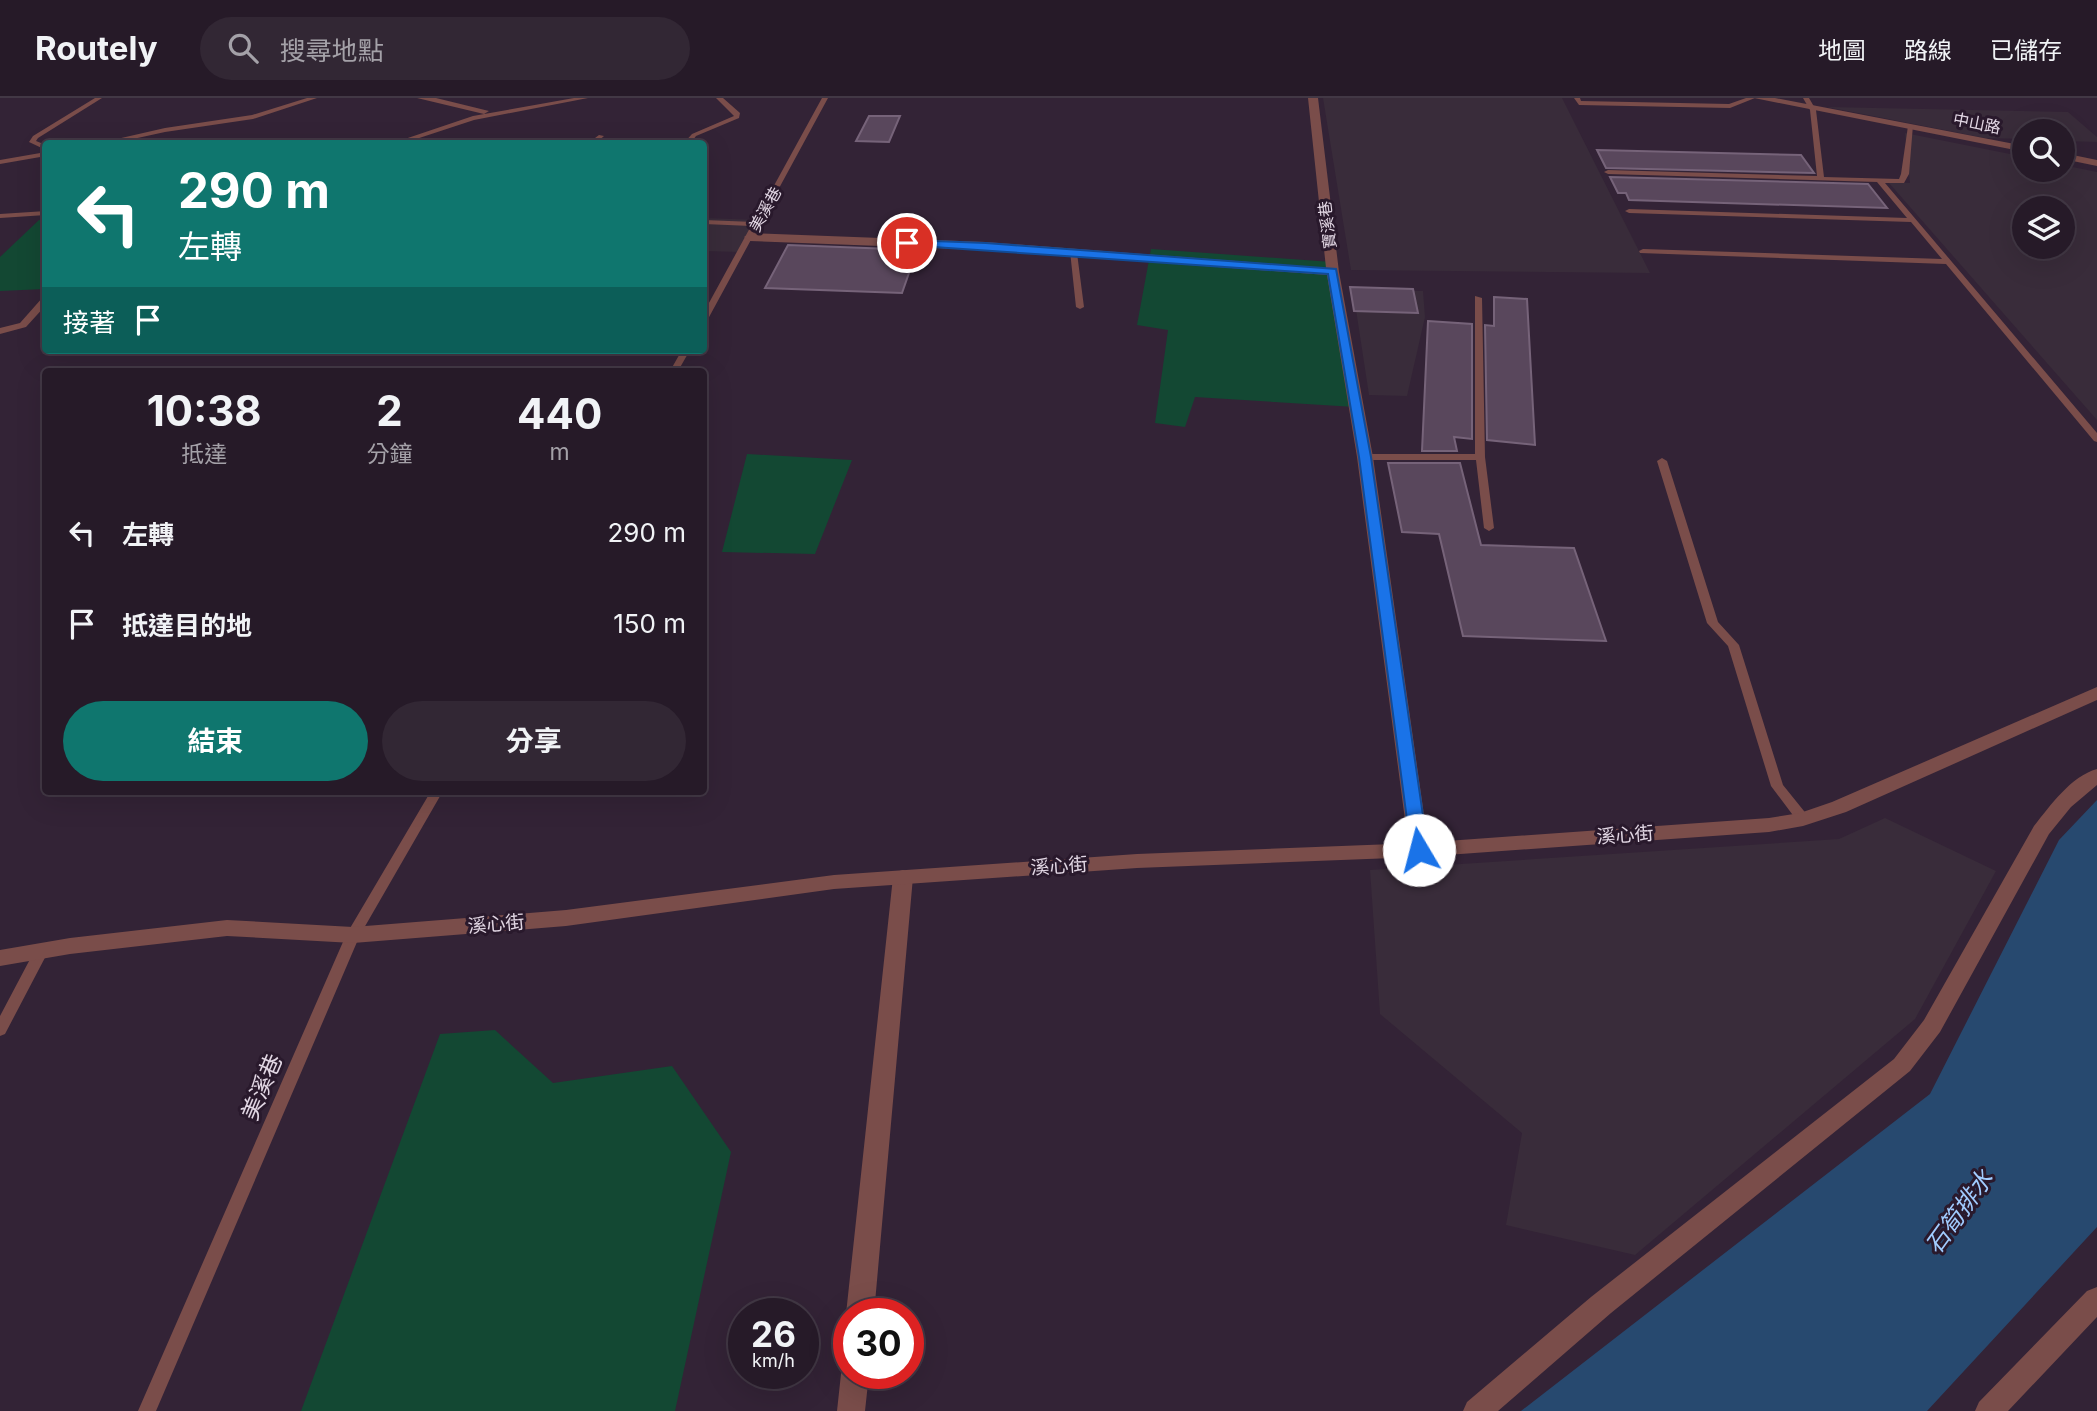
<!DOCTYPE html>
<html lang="zh-TW">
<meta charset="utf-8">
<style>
:root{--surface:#261a28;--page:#322734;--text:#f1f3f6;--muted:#a4a1a8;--line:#423845;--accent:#0f766e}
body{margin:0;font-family:Inter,"Noto Sans TC",sans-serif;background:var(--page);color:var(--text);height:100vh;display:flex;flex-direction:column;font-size:26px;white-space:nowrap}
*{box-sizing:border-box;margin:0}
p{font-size:23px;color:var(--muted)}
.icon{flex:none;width:38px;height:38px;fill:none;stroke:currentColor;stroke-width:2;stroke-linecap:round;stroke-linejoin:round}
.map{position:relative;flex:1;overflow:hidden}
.drawer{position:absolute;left:42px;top:270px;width:665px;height:427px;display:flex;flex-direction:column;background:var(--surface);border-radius:7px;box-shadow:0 7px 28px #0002,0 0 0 2px var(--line)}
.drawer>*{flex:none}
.guide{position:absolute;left:42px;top:42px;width:665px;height:214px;border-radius:7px;box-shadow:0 7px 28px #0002,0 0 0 2px var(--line);background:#0f766e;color:#fff;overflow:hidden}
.tools{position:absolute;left:2012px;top:21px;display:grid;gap:14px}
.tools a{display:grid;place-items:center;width:63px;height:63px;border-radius:50%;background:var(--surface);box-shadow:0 7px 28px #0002,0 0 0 2px var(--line);font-size:35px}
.speed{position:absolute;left:728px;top:1200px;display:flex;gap:14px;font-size:35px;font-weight:700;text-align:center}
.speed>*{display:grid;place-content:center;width:91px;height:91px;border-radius:50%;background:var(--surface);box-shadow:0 7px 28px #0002,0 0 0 2px var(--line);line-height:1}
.speed small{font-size:18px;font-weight:400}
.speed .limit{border:10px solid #d22;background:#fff;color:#111}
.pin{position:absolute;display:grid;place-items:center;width:60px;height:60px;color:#fff;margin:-30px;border:4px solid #fff;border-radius:50%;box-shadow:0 2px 7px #0007}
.me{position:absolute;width:77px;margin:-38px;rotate:352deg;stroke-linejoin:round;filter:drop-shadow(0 0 5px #0008)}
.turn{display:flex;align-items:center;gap:24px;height:147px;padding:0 21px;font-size:32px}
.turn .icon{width:91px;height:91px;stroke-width:2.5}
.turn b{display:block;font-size:49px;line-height:60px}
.then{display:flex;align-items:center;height:66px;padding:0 21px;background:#0003;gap:14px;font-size:26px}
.eta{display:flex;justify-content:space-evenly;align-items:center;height:119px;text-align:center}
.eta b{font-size:42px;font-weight:700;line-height:49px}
.action{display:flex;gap:14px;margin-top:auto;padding:14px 21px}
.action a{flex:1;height:80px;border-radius:42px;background:var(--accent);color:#fff;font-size:28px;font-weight:700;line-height:80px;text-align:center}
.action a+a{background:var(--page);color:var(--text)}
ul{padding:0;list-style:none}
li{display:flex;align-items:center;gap:21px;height:91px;padding:0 21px}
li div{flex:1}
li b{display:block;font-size:26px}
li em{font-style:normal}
header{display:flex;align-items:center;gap:42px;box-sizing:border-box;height:98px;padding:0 35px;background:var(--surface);border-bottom:2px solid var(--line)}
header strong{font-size:33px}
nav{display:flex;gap:38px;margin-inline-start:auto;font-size:24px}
.search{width:490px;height:63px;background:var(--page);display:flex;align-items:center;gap:18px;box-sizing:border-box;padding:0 24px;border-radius:38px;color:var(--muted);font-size:26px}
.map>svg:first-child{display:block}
</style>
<header>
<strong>Routely</strong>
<div class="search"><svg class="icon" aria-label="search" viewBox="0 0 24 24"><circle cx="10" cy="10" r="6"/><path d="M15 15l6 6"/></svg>搜尋地點</div>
<nav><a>地圖</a><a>路線</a><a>已儲存</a></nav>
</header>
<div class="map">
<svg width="2097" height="1313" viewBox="0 0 2097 1313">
<rect width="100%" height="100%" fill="#332336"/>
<!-- industrial -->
<path fill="#392c3a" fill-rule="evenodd" d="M1323,0H1562L1650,175L1351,172Z
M1827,9L2068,14L2097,39V44L2063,43V33H2025V41L1985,40Z
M1905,35L2025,59V72H2063V67L2097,74V322L1889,85H1910ZM2025,110H2063V149H2025Z
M704,120L760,122L739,154L704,153Z
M1353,192L1423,193L1425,219L1407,298L1369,297Z
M1885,720L1996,773L1915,921L1635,1157L1506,1127L1522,1035L1380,916L1370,772L1839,741Z"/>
<!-- green -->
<path fill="#134833" d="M39,122L45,123V191L0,193V159Z
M1151,151L1332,164L1355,309L1195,299L1185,329L1155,325L1168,232L1137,227Z
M747,356L852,362L815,456L722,454Z
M495,932L553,985L672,968L731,1054L675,1313H301L440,936Z"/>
<!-- water -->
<path fill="#27496f" d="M2097,702V1129L1927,1313H1521L1930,996L2059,742Z"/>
<!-- building -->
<path fill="#59475c" stroke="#766379" stroke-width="2" d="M869,18H900L889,44L856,43Z
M1597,52L1801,57L1814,75L1606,70Z
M1610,79L1868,86L1887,110L1629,102L1626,95H1618Z
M788,147L917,152L902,195L765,190Z
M1350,189L1413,191L1418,215L1354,213Z
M1494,199L1527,201L1535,347L1487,342L1485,227L1494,228Z
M1428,223L1472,226V341L1454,339L1457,353H1422Z
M1388,365H1460L1481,447L1574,450L1606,543L1463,538L1439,436L1402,434Z"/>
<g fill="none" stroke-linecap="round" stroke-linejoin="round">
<!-- service -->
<path fill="#7a4d4a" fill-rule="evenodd" d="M95,0H102L38,40L36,43L46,47V52L29,44L33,38Z
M307,0H317L253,21L165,34L110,46H95L165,30L252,17Z
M574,0H588L474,22L401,46H390L473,18Z
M716,0H723L740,15L739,20L696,38L690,46H683L692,36L734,18Z
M822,0H828L708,221L704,223V214L751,128L704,126V122L754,124Z
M1574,0H1580L1581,3L1729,6L1746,0H1755L1730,10L1579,7Z
M1803,0H1809L1816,12L1824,79L1899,81L1901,76L1908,28L1913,27L1909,76L1904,85H1885L2097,335V344L2094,343L1946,166L1640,155L1639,153L1643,151L1942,161L1911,124L1629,115L1625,113L1629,111L1907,120L1877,84L1608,76L1604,74L1608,72L1817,78L1810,12Z
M599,37L604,38L595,46H587Z
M46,54V58L0,66V62Z
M46,113V117L0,120V116Z
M1070,153L1077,155L1084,209L1080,211L1076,209Z
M1475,198L1482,200L1485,359L1494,430L1489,433L1484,430L1476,362H1365L1360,359L1365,356H1475Z
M43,199H46V207L26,229L0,236V230L20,225Z
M682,252H690L678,273H670Z
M1662,360L1667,363L1718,524L1739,547L1783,687L1808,718L1809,721L1808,724H1798L1771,688L1728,548L1707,525L1657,363Z
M431,693H443L360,837L156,1313H138L346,837Z
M42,847L47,848L49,852L5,936L0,938V918L37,848Z"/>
<!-- minor -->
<path fill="#7a4d4a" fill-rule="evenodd" d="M417,0H436L489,13L484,16Z
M1308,0H1318L1339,174L1373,359L1429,752L1426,757H1412L1409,752L1357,359L1327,177L986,152L750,143L744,139L750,135L986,144L1326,170Z
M2097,671V687L2071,709L2049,736L1940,934L1910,973L1611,1215L1498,1313H1463L1467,1304L1591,1199L1894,961L1924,922L2034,728C2050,708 2071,678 2097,671Z
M903,772L910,774L913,779L874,1216H849V1221L846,1216L893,779L896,774Z
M2097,1189V1219L2008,1313H1975L1979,1304L2087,1193Z
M849,1266V1276H869L865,1313H837L841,1276L845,1267Z"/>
<!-- tertiary -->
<path fill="#7a4d4a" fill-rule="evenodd" d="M1754,0H1775L2025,48V54Z
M2063,55L2097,62V68L2063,61Z
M2097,589V602L1846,714L1803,728L1769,734L1419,759L1137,770L834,791L566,828L353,845L227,838L70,856L0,868V852L70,840L227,822L353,829L566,812L834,777L1137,756L1419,745L1769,720L1800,715L1832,704Z"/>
</g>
<!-- route -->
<path fill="#1a73e8" stroke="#114b97" stroke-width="2" d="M907,142L986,145L1336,171L1371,359L1428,752L1425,756L1419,757L1411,752L1359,359L1328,176L904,147L902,145Z"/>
<g text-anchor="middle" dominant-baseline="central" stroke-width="6" stroke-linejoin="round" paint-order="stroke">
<!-- far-street labels -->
<g font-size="16" fill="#e2d7e4" stroke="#29192c">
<text transform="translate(1977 25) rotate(11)">中山路</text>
<text transform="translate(765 111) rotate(-61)">美溪巷</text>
<text transform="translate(1327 127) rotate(-97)">寶溪巷</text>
</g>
<!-- street labels -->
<g font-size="19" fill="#e2d7e4" stroke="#29192c">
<text transform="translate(1625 737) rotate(-4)">溪心街</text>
<text transform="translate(1059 768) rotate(-4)">溪心街</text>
<text transform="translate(496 826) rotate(-5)">溪心街</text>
</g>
<!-- near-street labels -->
<g font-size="23" fill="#e2d7e4" stroke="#29192c">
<text transform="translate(262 989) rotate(-67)">美溪巷</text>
</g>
<!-- near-water labels -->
<g font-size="24" font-style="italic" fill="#a1ccff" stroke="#29192c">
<text transform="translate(1959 1114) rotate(-54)">石筍排水</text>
</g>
</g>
</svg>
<div class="tools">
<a><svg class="icon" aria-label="search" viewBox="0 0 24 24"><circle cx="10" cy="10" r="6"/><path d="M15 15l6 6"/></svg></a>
<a><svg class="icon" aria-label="layers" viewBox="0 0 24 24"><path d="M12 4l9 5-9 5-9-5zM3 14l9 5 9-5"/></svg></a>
</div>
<div class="speed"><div>26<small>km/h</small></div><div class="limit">30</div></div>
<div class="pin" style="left:907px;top:145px;background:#d93025"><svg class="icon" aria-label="arrive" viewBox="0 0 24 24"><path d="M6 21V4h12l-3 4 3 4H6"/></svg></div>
<svg class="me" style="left:1419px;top:752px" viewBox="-20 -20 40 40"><circle r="19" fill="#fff"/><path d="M0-13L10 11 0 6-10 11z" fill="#1a73e8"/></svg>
<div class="guide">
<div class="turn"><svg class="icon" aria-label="left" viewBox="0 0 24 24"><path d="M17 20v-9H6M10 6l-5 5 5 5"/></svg><div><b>290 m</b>左轉</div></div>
<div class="then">接著<svg class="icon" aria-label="arrive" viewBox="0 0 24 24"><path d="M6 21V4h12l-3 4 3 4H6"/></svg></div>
</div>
<section class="drawer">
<div class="eta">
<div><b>10:38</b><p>抵達</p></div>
<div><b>2</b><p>分鐘</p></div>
<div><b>440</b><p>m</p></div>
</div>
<ul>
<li><svg class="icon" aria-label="left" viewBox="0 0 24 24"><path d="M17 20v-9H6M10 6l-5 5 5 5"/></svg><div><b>左轉</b></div><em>290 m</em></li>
<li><svg class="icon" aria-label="arrive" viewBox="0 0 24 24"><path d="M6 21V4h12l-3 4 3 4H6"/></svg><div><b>抵達目的地</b></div><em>150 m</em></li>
</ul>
<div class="action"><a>結束</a><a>分享</a></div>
</section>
</div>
